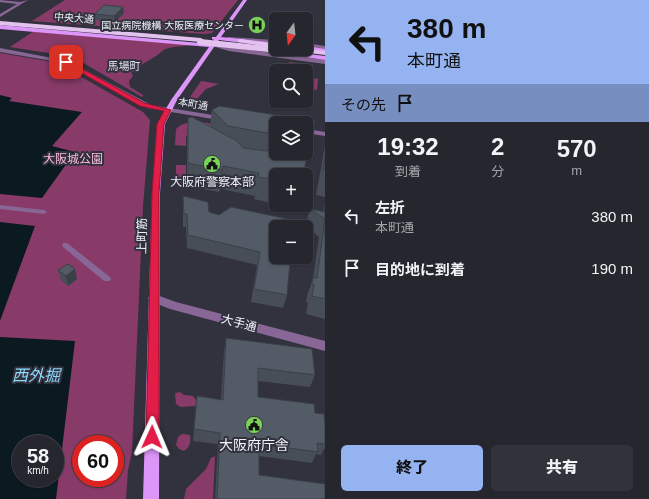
<!DOCTYPE html>
<html lang="ja">
<meta charset="utf-8">
<style>
:root{--surface:#26262e;--page:#32323a;--text:#f1f3f6;--muted:#a4a5aa;--line:#42434a;--accent:#95b2f1}
body{margin:0;font-family:Helvetica,"Noto Sans JP",sans-serif;background:var(--page);color:var(--text);height:100vh;display:flex;flex-direction:column;font-size:15px;white-space:nowrap}
*{box-sizing:border-box;margin:0}
p{font-size:13px;color:var(--muted)}
.icon{flex:none;width:22px;height:22px;fill:none;stroke:currentColor;stroke-width:2;stroke-linecap:round;stroke-linejoin:round}
.map{position:relative;flex:1;overflow:hidden}
.sheet{display:flex;flex-direction:column;background:var(--surface);width:324px}
.sheet>*{flex:none}
.banner{background:#95b2f1;color:#111;overflow:hidden}
.needle{width:26px;rotate:195deg}
.tools{position:absolute;left:269px;top:12px;display:grid;gap:8px}
.tools a{display:grid;place-items:center;width:44px;height:44px;border-radius:6px;background:var(--surface);box-shadow:0 1px 3px #0004,0 0 0 1px var(--line);font-size:20px}
.speed{position:absolute;left:12px;top:435px;display:flex;gap:8px;font-size:20px;font-weight:700;text-align:center}
.speed>*{display:grid;place-content:center;width:52px;height:52px;border-radius:50%;background:var(--surface);box-shadow:0 1px 3px #0004,0 0 0 1px var(--line);line-height:1}
.speed small{font-size:10px;font-weight:400}
.speed .limit{border:6px solid #d22;background:#fff;color:#111}
.pin{position:absolute;display:grid;place-items:center;width:34px;height:34px;color:#fff;margin:-17px;border-radius:8px;box-shadow:0 2px 6px #0006}
.me{position:absolute;width:44px;margin:-22px;rotate:1deg;stroke-linejoin:round;filter:drop-shadow(0 0 3px #0008)}
.turn{display:flex;align-items:center;gap:14px;height:84px;padding:0 16px;font-size:18px}
.turn .icon{width:52px;height:52px;stroke-width:2.5}
.turn b{display:block;font-size:28px;line-height:34px}
.then{display:flex;align-items:center;height:38px;padding:0 16px;background:#0003;gap:8px;font-size:15px}
.eta{display:flex;justify-content:space-evenly;align-items:center;height:68px;text-align:center}
.eta b{font-size:24px;font-weight:800;line-height:28px}
.primary-button{display:flex;gap:8px;margin-top:auto;padding:8px 16px}
.primary-button a{flex:1;height:46px;border-radius:6px;background:var(--accent);color:#111;font-size:16px;font-weight:800;line-height:46px;text-align:center}
.primary-button a+a{background:var(--page);color:var(--text)}
ul{padding:0;list-style:none}
li{display:flex;align-items:center;gap:12px;height:52px;padding:0 16px}
li div{flex:1}
li b{display:block;font-size:15px}
li em{font-style:normal}
main{display:flex;flex:1;min-height:0}
.map>svg:first-child{display:block}
</style>
<main>
<div class="map">
<svg width="325" height="499" viewBox="0 0 325 499">
<rect width="100%" height="100%" fill="#32323e"/>
<!-- green -->
<path fill="#883b69" fill-rule="evenodd" d="M65,0H238L212,33L204,34L32,21Z
M34,31L195,45L173,47L165,49L156,56L141,65L138,71L131,72L133,76L129,81L130,87L143,95L142,97L73,57L10,47Z
M0,53L52,62L62,66L143,112L150,120L143,206L132,452L128,470L126,499H0ZM21,444H55V478H21ZM81,444H115V478H81Z
M289,62L313,65L311,78L318,79L317,90L311,89L307,85V73L306,71L288,70Z
M201,81L219,84L206,89L197,99L190,97Z
M190,122H202L217,125L186,136V146L175,145L176,129L181,125Z
M176,165H186V186L191,188H178V184H176Z
M180,392L184,395L193,396L196,400V406L181,407L176,404L175,393Z
M182,434L190,435C191,442 190,447 184,451L179,449L176,445L178,437Z
M215,456L213,499H184L186,489L206,469L211,458Z"/>
<!-- water -->
<path fill="#0b1a20" fill-rule="evenodd" d="M0,95L12,98L9,101L82,112L52,146L75,152L42,198L0,194Z
M0,222L35,226L0,321Z
M0,337L75,341L56,499H0ZM21,444H55V478H21Z"/>
<g fill="none" stroke-linecap="round" stroke-linejoin="round">
<!-- pedestrian -->
<path fill="#886696" fill-rule="evenodd" d="M0,205L44,210L47,212L44,214L0,209Z
M63,243H67L110,277L111,279L110,281H104L63,247L62,245Z"/>
<!-- minor -->
<path fill="#886696" fill-rule="evenodd" d="M0,0L20,2L28,0L0,17V14L17,4L0,2Z"/>
<!-- tertiary -->
<path fill="#886696" fill-rule="evenodd" d="M228,37L276,40V44L226,40L225,39Z
M214,43L229,47L325,60V64L229,51L212,46L211,45Z
M306,43L325,46V50L306,47Z
M0,48L68,61L151,105L225,117L229,119L225,121L147,108L64,63L0,52Z
M306,129L325,132V136L306,133Z
M154,294L176,302L325,341V351L170,309L150,301L148,298L150,295Z"/>
<!-- primary -->
<path fill="#dc96f8" fill-rule="evenodd" d="M243,0H247L221,37L276,43V47L219,40L177,100L165,124L160,193L159,499H143L152,193L157,124L171,100L209,47L0,29V25L211,44L214,40L212,39V37H216Z
M306,46L325,49V53L304,49H306Z
M293,52L325,56V60L291,55V53Z"/>
<!-- motorway -->
<path fill="#e3c2f0" fill-rule="evenodd" d="M0,21L201,38L204,40L201,42L0,25Z
M240,39L276,44V48L238,42V40Z
M291,49H306L325,51V55L294,51Z"/>
<!-- motorway-bridge -->
<path stroke="#e3c2f0" stroke-width="6" d="M200,42L306,53"/>
</g>
<!-- wall -->
<path fill="#474e58" d="M123,7L124,13L115,22L95,20V14Z
M212,110L315,121L276,175V204L254,199L255,196L221,189L219,192L187,186V139L188,118L210,127Z
M325,146V197L316,195Z
M183,196L281,258L287,295L283,308L251,302L257,265L187,248L186,227H183Z
M283,205H296L295,208Z
M325,205V319L306,314L308,303L306,302L307,296L313,278L319,237L305,226L310,209L323,211Z
M58,270L77,279L68,286L61,280Z
M226,338L315,375L310,387L258,381V397L315,413L325,427V447L321,455L316,454L312,463L259,456V475L325,499H215L218,444L193,441L197,396L221,400L224,351Z"/>
<!-- shaded-wall -->
<path fill="#394047" d="M123,7L124,13L115,22L114,16Z
M223,166L221,189L219,192L222,170Z
M75,269L77,279L68,286L66,276Z"/>
<!-- building -->
<path fill="#525b66" stroke="#394047" fill-rule="evenodd" d="M104,5L123,7L114,16L95,14Z
M219,106L315,121L303,175H276V180L258,177L259,173L223,166L222,170L188,163V118L192,117L237,141L243,148L267,151L273,134L228,126L212,110ZM276,123H306V153H276Z
M325,157V169H323Z
M183,196L208,202L209,212L219,215L231,207L297,221L295,227H276V257H280L281,260L290,262L287,295L254,289L260,252L188,235L187,214H184Z
M325,205V299L312,296L314,285L312,284L313,278H317L325,219L310,209L324,212Z
M68,264L75,269L66,276L58,270Z
M226,338L312,349L315,375L258,368V397L314,404L315,413L324,414L325,427V444L317,443L318,452L259,444V475L325,484V499H217L220,433L194,429L197,396L223,400Z"/>
<!-- route -->
<path fill="#e11d48" stroke="#92132f" d="M66,60L144,103L171,110L164,124L159,193V437L157,442L152,443L148,442L146,437L152,193L157,124L164,111L140,106L64,63L63,62Z"/>
<!-- icons -->
<defs>
<symbol id="hospital-disc" viewBox="-11 -11 22 22"><circle r="9.5" fill="#79d157" stroke="#32323e"/><path d="M-5-5h3v3.5h4V-5h3V5h-3V1.5h-4V5h-3Z" fill="#111"/></symbol>
<symbol id="civic-disc" viewBox="-11 -11 22 22"><circle r="9.5" fill="#79d157" stroke="#32323e"/><path d="M-.6-6.5H3V-4.5H.6V-3L4-1V1h2V6H-6V1h2V-1L-.6-3ZM-1.2 2.5V6h2.4V2.5Z" fill="#111"/></symbol>
</defs>
<g fill-rule="evenodd">
<use href="#hospital-disc" x="247" y="15" width="20" height="20"/>
<use href="#civic-disc" x="202" y="154" width="20" height="20"/>
<use href="#civic-disc" x="244" y="415" width="20" height="20"/>
</g>
<g text-anchor="middle" dominant-baseline="central" stroke-width="4" stroke-linejoin="round" paint-order="stroke">
<!-- far-street labels -->
<g font-size="10" fill="#f1f1fa" stroke="#32323e">
<text transform="translate(74 18) rotate(4)">中央大通</text>
<text transform="translate(193 104) rotate(9)">本町通</text>
</g>
<!-- far-poi labels -->
<g font-size="10" fill="#f1f1fa" stroke="#32323e" text-anchor="end">
<text x="244" y="25">国立病院機構 大阪医療センター</text>
</g>
<!-- far-neighbourhood labels -->
<g font-size="11" fill="#dad9ea" stroke="#32323e">
<text x="124" y="66">馬場町</text>
</g>
<!-- park labels -->
<g font-size="12" fill="#ffbbdf" stroke="#32323e">
<text x="73" y="159">大阪城公園</text>
</g>
<!-- poi labels -->
<g font-size="12" fill="#f1f1fa" stroke="#32323e">
<text x="212" y="182">大阪府警察本部</text>
</g>
<!-- street labels -->
<g font-size="12" fill="#f1f1fa" stroke="#32323e">
<text transform="translate(142 236) rotate(-89)">上町筋</text>
<text transform="translate(239 323) rotate(15)">大手通</text>
</g>
<!-- near-poi labels -->
<g font-size="14" fill="#f1f1fa" stroke="#32323e">
<text x="254" y="445">大阪府庁舎</text>
</g>
<!-- near-water labels -->
<g font-size="16" font-style="italic" fill="#8ad8fa" stroke="#32323e">
<text x="36" y="375">西外掘</text>
</g>
</g>
</svg>
<div class="tools">
<a><svg class="needle" viewBox="-14 -14 28 28"><path d="M0-13l5 13h-10z" fill="#e53935"/><path d="M0 13l5-13h-10z" fill="#a4a5aa"/></svg></a>
<a><svg class="icon" aria-label="search" viewBox="0 0 24 24"><circle cx="10" cy="10" r="6"/><path d="M15 15l6 6"/></svg></a>
<a><svg class="icon" aria-label="layers" viewBox="0 0 24 24"><path d="M12 4l9 5-9 5-9-5zM3 14l9 5 9-5"/></svg></a>
<a>+</a>
<a>−</a>
</div>
<div class="speed"><div>58<small>km/h</small></div><div class="limit">60</div></div>
<div class="pin" style="left:66px;top:62px;background:#d93025"><svg class="icon" aria-label="arrive" viewBox="0 0 24 24"><path d="M6 21V4h12l-3 4 3 4H6"/></svg></div>
<svg class="me" style="left:152px;top:437px" viewBox="-20 -20 40 40"><path d="M0-17L14 15 0 8-14 15z" fill="#e11d48" stroke="#fff" stroke-width="4"/></svg>
</div>
<section class="sheet">
<div class="banner">
<div class="turn"><svg class="icon" aria-label="left" viewBox="0 0 24 24"><path d="M17 20v-9H6M10 6l-5 5 5 5"/></svg><div><b>380 m</b>本町通</div></div>
<div class="then">その先<svg class="icon" aria-label="arrive" viewBox="0 0 24 24"><path d="M6 21V4h12l-3 4 3 4H6"/></svg></div>
</div>
<div class="eta">
<div><b>19:32</b><p>到着</p></div>
<div><b>2</b><p>分</p></div>
<div><b>570</b><p>m</p></div>
</div>
<ul>
<li><svg class="icon" aria-label="left" viewBox="0 0 24 24"><path d="M17 20v-9H6M10 6l-5 5 5 5"/></svg><div><b>左折</b><p>本町通</p></div><em>380 m</em></li>
<li><svg class="icon" aria-label="arrive" viewBox="0 0 24 24"><path d="M6 21V4h12l-3 4 3 4H6"/></svg><div><b>目的地に到着</b></div><em>190 m</em></li>
</ul>
<div class="primary-button"><a>終了</a><a>共有</a></div>
</section>
</main>
